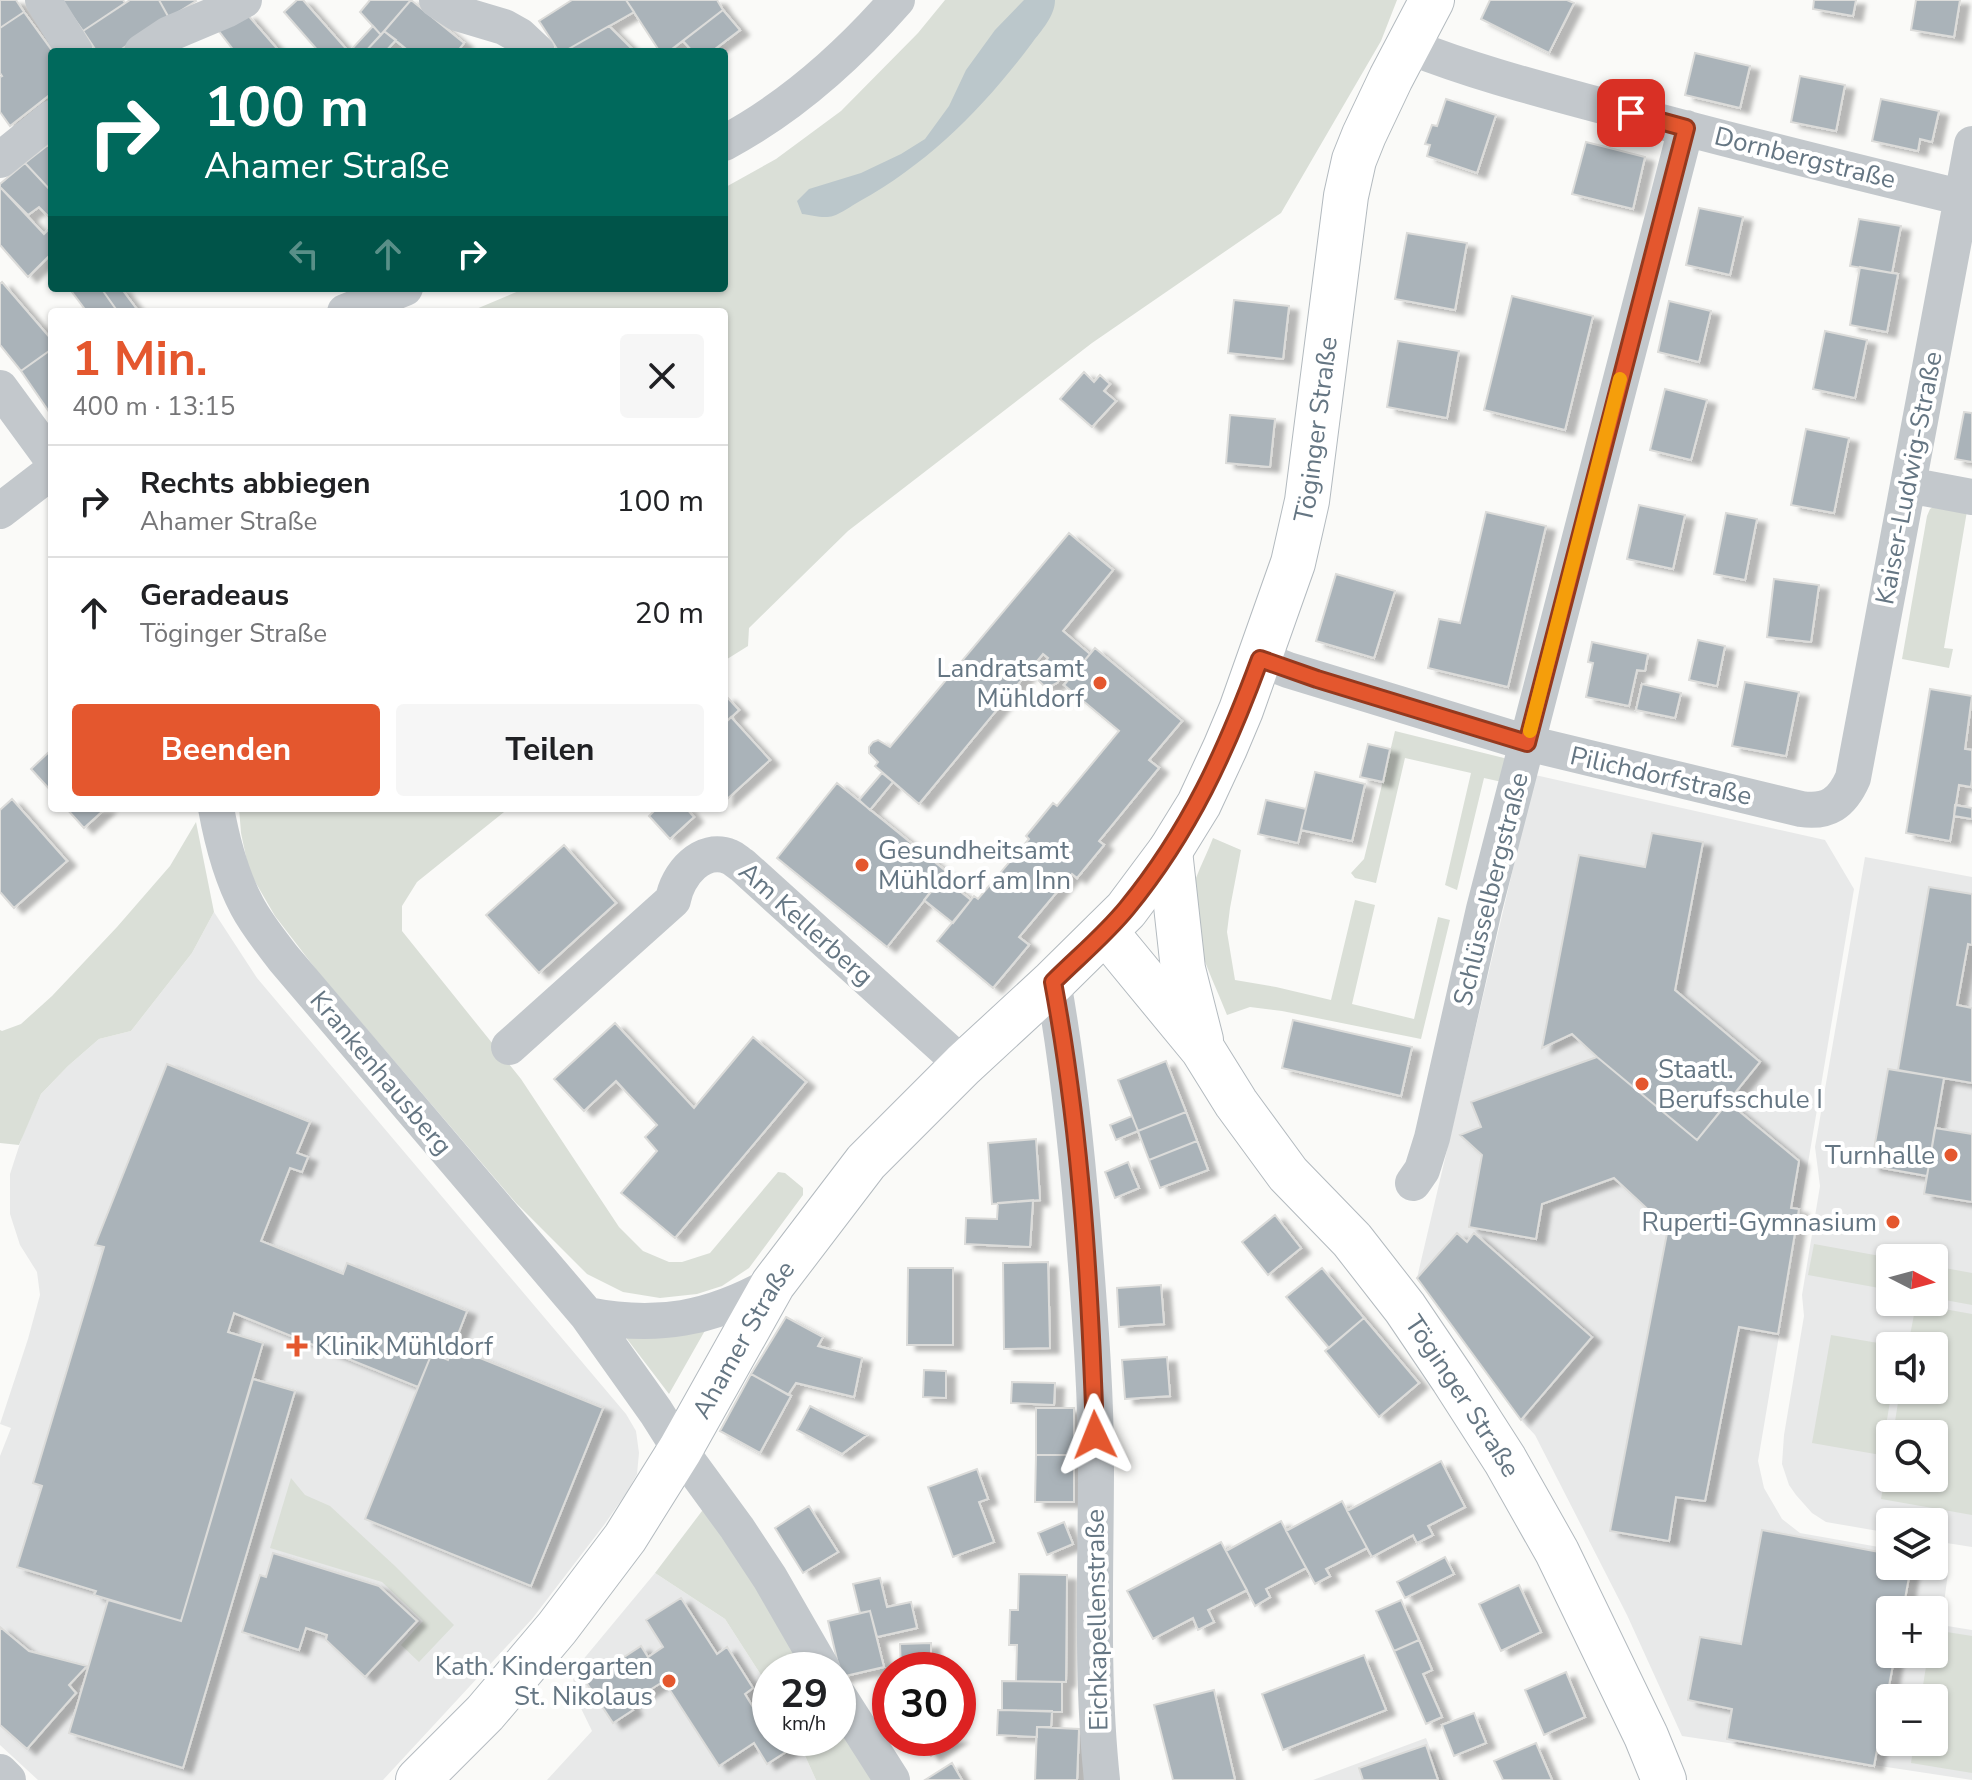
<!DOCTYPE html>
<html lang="de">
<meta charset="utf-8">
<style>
:root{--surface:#fff;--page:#f6f6f6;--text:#202124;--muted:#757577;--line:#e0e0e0;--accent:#e4572e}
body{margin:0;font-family:"Nunito Sans",sans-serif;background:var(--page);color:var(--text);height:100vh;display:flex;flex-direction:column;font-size:30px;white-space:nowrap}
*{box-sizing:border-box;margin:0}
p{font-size:26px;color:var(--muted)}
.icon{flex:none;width:44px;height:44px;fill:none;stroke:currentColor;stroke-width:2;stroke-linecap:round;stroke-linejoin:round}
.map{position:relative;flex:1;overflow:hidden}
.details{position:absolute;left:48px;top:308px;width:680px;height:504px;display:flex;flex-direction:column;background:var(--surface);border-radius:8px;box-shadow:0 2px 6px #0004}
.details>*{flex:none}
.banner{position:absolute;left:48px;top:48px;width:680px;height:244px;border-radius:8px;box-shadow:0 2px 6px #0004;background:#00695c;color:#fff;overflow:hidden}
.needle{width:52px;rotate:96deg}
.fabs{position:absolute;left:1876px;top:1244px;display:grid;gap:16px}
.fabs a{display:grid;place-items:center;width:72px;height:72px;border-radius:8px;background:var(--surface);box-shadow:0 2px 6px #0004;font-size:40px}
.speed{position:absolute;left:752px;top:1652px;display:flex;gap:16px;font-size:40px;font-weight:700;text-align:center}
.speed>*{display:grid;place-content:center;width:104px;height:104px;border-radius:50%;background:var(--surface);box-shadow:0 2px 6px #0004;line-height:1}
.speed small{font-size:20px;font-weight:400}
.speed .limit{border:12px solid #d22;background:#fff;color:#111}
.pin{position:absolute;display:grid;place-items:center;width:68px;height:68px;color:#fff;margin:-34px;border-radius:16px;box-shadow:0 4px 12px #0006}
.me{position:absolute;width:88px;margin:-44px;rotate:358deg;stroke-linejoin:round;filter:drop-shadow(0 0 6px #0008)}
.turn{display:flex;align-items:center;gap:28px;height:168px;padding:0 24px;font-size:36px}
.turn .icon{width:104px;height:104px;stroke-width:2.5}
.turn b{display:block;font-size:56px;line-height:68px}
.lanes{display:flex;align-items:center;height:76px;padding:0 24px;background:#0003;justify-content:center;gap:40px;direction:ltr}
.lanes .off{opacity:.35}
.round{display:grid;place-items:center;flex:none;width:84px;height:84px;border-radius:8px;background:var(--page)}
.overview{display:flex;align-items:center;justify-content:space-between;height:136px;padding:0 24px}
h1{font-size:48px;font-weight:700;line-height:60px;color:var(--accent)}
.action{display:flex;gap:16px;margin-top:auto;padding:16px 24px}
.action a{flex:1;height:92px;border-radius:8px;background:var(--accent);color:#fff;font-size:32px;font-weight:700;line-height:92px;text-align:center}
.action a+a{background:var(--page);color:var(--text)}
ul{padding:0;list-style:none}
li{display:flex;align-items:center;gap:24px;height:112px;padding:0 24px;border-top:2px solid var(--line)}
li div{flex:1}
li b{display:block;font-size:30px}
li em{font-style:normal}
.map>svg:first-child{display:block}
</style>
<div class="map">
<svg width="1972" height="1780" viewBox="0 0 1972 1780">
<defs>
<filter id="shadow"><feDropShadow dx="9" dy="5" stdDeviation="2" flood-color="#0004"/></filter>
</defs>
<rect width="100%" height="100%" fill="#fafaf8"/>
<!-- built -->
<path fill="#e8e9e9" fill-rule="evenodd" d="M1535,775L1825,840L1854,889L1758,1461L1764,1488L1782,1519L1800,1533L1890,1549V1566H1934V1561L1948,1573L1941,1625L1972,1630V1780L1682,1736L1627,1615L1535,1435L1521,1420L1417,1278ZM1890,1610H1934V1654H1890ZM1890,1698H1934V1742H1890Z
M1865,857L1972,877V1547L1934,1541V1522H1890V1533L1826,1522L1812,1513L1796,1495L1789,1485L1782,1464L1784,1435L1804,1316L1802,1295L1820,1186L1815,1147ZM1890,1258H1934V1302H1890ZM1890,1346H1934V1390H1890ZM1890,1434H1934V1478H1890Z
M214,912L257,978L626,1414L636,1431L639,1453L637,1474L627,1492L604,1525L532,1619L383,1780H38L0,1745V1456L11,1428L0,1424L28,1339L40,1295L37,1272L20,1245L10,1214V1174L23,1134L41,1094L68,1066L99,1039L131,1031L192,953Z
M655,1573L725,1619L770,1689V1738H797L816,1780H547L592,1731L577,1700L572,1673Z
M1426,1738L1443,1780H1313Z"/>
<!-- green -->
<path fill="#dadfd7" d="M945,0H1397L1381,41L1281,213L1092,343L848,531L749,628L748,646L724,661V312H469L526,288H724V188L776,159L841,111L918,33Z
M1936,505L1967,511L1944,648L1953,649L1949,668L1902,659L1927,516L1930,509Z
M1395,731L1508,759L1502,782L1484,778L1457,890L1445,885L1471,773L1405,758L1376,883L1355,878L1351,873L1364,859Z
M239,808H509L417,882L402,906V931L521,1079L619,1227L643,1251L669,1262H682L710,1253L778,1172L785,1173L803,1188V1195L749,1268L722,1286L697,1294L660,1298L623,1292L587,1274L516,1203L318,972L275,916L249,871L241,833Z
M196,822L214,912L192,953L131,1031L99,1039L68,1066L41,1094L19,1145L0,1143V1030L2,1031L21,1024L52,996L117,927L170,866Z
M1213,838L1241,850L1230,908L1227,932L1235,980L1276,987L1331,1000L1355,900L1375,905L1352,1004L1414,1019L1438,917L1450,920L1421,1039L1282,1011L1250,1007L1227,1015C1211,973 1182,924 1196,878C1201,865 1208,851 1213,838Z
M1814,1244L1891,1258L1890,1290L1808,1275Z
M1934,1266L1972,1273V1305L1934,1298Z
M1916,1304L1972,1314V1515L1881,1499L1890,1448V1478H1934V1434H1893L1900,1390H1934V1346H1908Z
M707,1327L669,1394L624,1335Z
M1831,1335L1896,1346H1890V1390H1892L1881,1455L1812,1443Z
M291,1478L305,1495L330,1506L395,1566L454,1625L419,1662L401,1645L423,1621L382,1582L270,1548Z
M702,1511H706L809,1670H770V1689L725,1619L655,1573Z
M1934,1630L1972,1636V1773L1911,1763L1914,1742H1934V1698H1921L1928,1654H1934Z
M838,1717L876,1780H816L797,1738H838Z"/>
<!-- water -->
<path fill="#bbc7cb" d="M1024,0H1055C1055,16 1041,31 1032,43C985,106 929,163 860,201C851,206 842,213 833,216C824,219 811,215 802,214L797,201L809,189L861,173L901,154L925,139L949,106L966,70L995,30Z"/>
<!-- building -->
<path fill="#aab3b9" stroke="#dcdcda" stroke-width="2" filter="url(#shadow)" d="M0,0H16L24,12L0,28Z
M61,0H123L125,3L83,31Z
M130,0H159L169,18L117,52H97L83,31Z
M159,0H195L196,1L169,18Z
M297,0H303L349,52H319L284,12Z
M370,0H411L381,35L360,12Z
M411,0L464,43L457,52H410L384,31Z
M572,0H626L634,12L565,51L559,52L539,21Z
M626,0H717L723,10L668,52H660Z
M1490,0H1567L1574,3L1549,53L1481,19Z
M1814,0H1856L1853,16L1813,9Z
M1916,0H1960L1954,37L1911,30Z
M723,10L740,30L711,52H693L683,41Z
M24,12L53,52L52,93L10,126L0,112V77L2,76L0,73V28Z
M247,14L280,52H235L218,30Z
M373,26L381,35L365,52H349Z
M609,26L633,50V52L565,51Z
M384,31L396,40L385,52H365Z
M1695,53L1750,66L1740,108L1685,95Z
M1800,76L1845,85L1836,131L1791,122Z
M1446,99L1496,115L1477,173L1427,156L1430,145L1425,144L1432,125L1437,126Z
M1881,99L1939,111L1932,142L1920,139L1918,151L1872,141Z
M1586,142L1645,157L1633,209L1572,194Z
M48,145L52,148V192L25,163Z
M25,163L52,192V220L39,207L28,215L0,187V184Z
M0,187L44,234L50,228L52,230V253L28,277L0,245Z
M1699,208L1743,217L1730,275L1686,265Z
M1859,219L1901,226L1892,273L1850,266Z
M1407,233L1467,243L1455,310L1395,299Z
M1860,267L1898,274L1887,332L1850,325Z
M2,282L52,340V349L21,371L0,345V284Z
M69,288H101L118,312H87Z
M101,288H121L139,312H118Z
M1512,296L1593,316L1565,430L1484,410Z
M1234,300L1289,306L1283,359L1228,353Z
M1669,301L1711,311L1699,362L1658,352Z
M1825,331L1867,340L1855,398L1813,389Z
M1398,341L1459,351L1447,418L1387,407Z
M52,349V416L21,371Z
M1084,372L1094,382L1100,375L1110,384L1104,391L1116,401L1092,427L1060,399Z
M1665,389L1707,400L1691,460L1650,450Z
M1964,412L1972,413V462L1955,459Z
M1230,415L1275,419L1270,467L1226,463Z
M1806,429L1849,438L1834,513L1791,505Z
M1639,505L1685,515L1673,569L1627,559Z
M1486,512L1546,526L1508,687L1428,668L1439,619L1460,623Z
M1726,513L1757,519L1745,580L1714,574Z
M1069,533L1113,570L1063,631L1090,654L1071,677L1065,673L1057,683L1051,686H1044L1039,681L1037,675L1048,658L1043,654L919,804L875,766L878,762L869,753V747L873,742L878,740L890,747Z
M1336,574L1395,591L1374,658L1316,641Z
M1774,579L1819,585L1811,642L1767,637Z
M1698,640L1725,646L1717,686L1689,680Z
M1592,642L1648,654L1645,671L1637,670L1629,706L1586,697L1593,663L1588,662Z
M1095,648L1182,721L1149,760L1159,768L1099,841L1104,845L1077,878L1072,874L1019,937L1029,945L993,988L937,941L974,896L978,899L1029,839L1026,836L1053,803L1057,806L1119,731L1064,685Z
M1745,682L1799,692L1786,756L1732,746Z
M1642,684L1681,693L1675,718L1636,710Z
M1930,689L1972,696L1965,749L1972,750V780L1971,787L1959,785L1950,841L1906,833Z
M726,696L739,710L724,724V697Z
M731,717L770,760L724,802V724Z
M1368,744L1390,749L1383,782L1360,777Z
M52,749V792L31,769Z
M1315,772L1365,784L1352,841L1301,830Z
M882,773L893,782L870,810L859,800Z
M837,783L947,872L887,947L777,858Z
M12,799L67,861L14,908L0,892V810Z
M1266,800L1306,809L1298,843L1258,834Z
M1955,805L1972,808V819L1954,816Z
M66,808H106L84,828Z
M657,808H686L694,817L670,839L649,816Z
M1652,833L1703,842L1675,990L1760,1062L1697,1140L1597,1057L1572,1034L1542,1048L1579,855L1645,867Z
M564,845L616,903L539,973L486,915Z
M942,877L971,900L953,923L924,900Z
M1929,887L1972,894V945L1968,944L1957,1005L1972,1008V1083L1898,1070Z
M1293,1020L1412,1047L1401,1096L1282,1068Z
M615,1023L694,1108L753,1037L806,1082L675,1238L621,1193L657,1151L645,1137L657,1125L616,1081L584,1111L554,1079Z
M1597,1057L1697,1140L1728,1102L1799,1161L1791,1208L1799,1209L1778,1334L1739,1327L1705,1501L1676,1497L1669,1541L1610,1531L1668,1228L1614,1178L1542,1204L1536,1239L1469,1227L1482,1155L1460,1135L1481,1127L1471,1102Z
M1166,1061L1186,1112L1138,1131L1118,1080Z
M167,1064L310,1122L297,1153L308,1157L302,1172L290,1168L261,1241L343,1274L347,1263L467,1311L448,1360L432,1353L418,1387L234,1313L228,1332L263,1343L181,1621L94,1595L96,1591L17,1567L42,1486L33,1483L104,1247L95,1245Z
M1888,1069L1944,1078L1927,1176L1871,1166Z
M1186,1112L1197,1141L1149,1160L1138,1131Z
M1132,1116L1138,1131L1116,1140L1110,1125Z
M1935,1128L1972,1134V1202L1924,1194Z
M1036,1139L1040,1200L992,1204L988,1143Z
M1197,1141L1208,1170L1160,1188L1149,1160Z
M1128,1162L1139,1188L1115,1198L1105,1172Z
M1033,1200L1030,1247L965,1244L966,1218L997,1219L998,1203Z
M1275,1215L1301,1248L1268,1275L1242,1242Z
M1457,1233L1467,1242L1474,1233L1592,1337L1521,1420L1417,1278Z
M1048,1262L1050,1348L1004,1349L1003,1263Z
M908,1268H953V1345H907Z
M1322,1268L1364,1318L1329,1348L1286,1297Z
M1161,1285L1164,1324L1119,1327L1117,1288Z
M786,1317L823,1337L818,1346L862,1358L854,1397L796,1383L788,1395L751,1374Z
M1364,1318L1419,1383L1379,1417L1325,1351Z
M453,1347L603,1408L531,1586L365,1519L432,1353L448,1360Z
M1167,1357L1170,1396L1125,1399L1122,1360Z
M924,1370L946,1371V1398L923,1397Z
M751,1374L791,1396L760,1453L720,1431Z
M253,1379L295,1391L183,1768L69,1733L108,1600L181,1621Z
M1012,1382L1055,1383L1054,1405L1011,1403Z
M810,1406L867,1435L842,1454L797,1430Z
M1036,1408H1074V1455H1036Z
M1036,1455H1074V1502H1035Z
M1441,1461L1465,1507L1428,1526L1433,1535L1417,1543L1413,1535L1372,1557L1347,1511Z
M977,1469L988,1499L979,1502L994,1542L953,1557L928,1487Z
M1342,1501L1367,1548L1326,1569L1330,1576L1315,1584L1286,1531Z
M809,1506L838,1552L803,1573L775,1528Z
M1281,1521L1306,1568L1266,1589L1270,1597L1255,1606L1226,1551Z
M1064,1522L1073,1544L1047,1555L1038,1533Z
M1762,1530L1890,1554V1566H1911L1903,1610H1890V1654H1895L1874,1766L1727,1739L1732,1709L1688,1700L1700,1637L1741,1644Z
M1221,1542L1247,1590L1208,1610L1214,1622L1198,1630L1193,1618L1153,1639L1127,1591Z
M273,1553L379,1586L417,1621L365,1677L326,1640L327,1635L306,1628L299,1650L242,1632L260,1575L266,1577Z
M1445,1557L1454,1574L1405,1598L1397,1582Z
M1019,1574L1067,1575L1066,1682L1016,1681L1017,1645H1009L1010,1610H1018Z
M880,1578L887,1607L911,1602L917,1628L877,1637L870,1611L860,1613L853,1584Z
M1519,1585L1541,1632L1501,1651L1479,1604Z
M681,1598L717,1654L727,1647L753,1688L745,1694L764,1725L770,1721V1738H785L792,1748L767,1764L754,1743L719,1766L664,1681L629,1703L633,1710L613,1723L586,1682L641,1646L648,1657L663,1647L646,1620Z
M1401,1600L1419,1640L1394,1651L1376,1611Z
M870,1611L884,1667L841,1677L828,1621Z
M0,1627L29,1651L87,1666L69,1685L76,1693L27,1749L0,1725Z
M1419,1640L1432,1670L1423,1674L1442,1717L1426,1724L1394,1651Z
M931,1643V1670H901L900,1644Z
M1364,1655L1386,1710L1283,1750L1262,1694Z
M1566,1672L1585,1717L1544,1735L1525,1690Z
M1002,1681L1062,1682V1712L1002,1710Z
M1214,1690L1235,1780H1173L1154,1705Z
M998,1710L1052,1711L1051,1727H1037V1737L997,1735Z
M1474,1713L1486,1743L1454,1756L1442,1725Z
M1037,1727L1079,1729L1077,1780H1035Z
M918,1738H958L931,1756Z
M1536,1743L1552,1780H1503L1494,1761Z
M1426,1745L1438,1780H1363L1359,1768Z
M952,1763L962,1780H925Z"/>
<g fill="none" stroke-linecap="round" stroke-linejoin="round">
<defs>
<g id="secondary">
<path d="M1170,851L1183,969L1201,1040"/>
<path id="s1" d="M1105,931L1203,1050L1236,1103L1288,1174L1352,1240L1405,1308L1453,1379L1505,1460L1557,1552L1646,1736L1664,1780"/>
<path id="s2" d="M418,1780L485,1713L557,1628L625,1538L680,1450L773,1284L866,1162L963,1065L1053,982L1126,910L1170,851L1199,804L1225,748L1241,710L1293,563L1307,501L1346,196L1354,160L1364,135L1391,78L1432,0"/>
</g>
</defs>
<!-- secondary casing -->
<use href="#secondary" stroke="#b3babf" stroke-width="46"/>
<!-- street -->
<path stroke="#c3c8cc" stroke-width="36" d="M43,0L75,52
M437,0L457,13L504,27L520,36L537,52
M1408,46C1478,74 1551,92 1624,112C1739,143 1856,172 1972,200
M142,52L169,34L226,10L244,0
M724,143C790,108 848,56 897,0
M0,160L52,118
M345,312L405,288
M0,388L52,459
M1908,485L1972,497
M0,511L52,471
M1260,659L1288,670L1527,743L1801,809C1828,813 1842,803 1853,778L1972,144
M216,808C222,841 231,876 247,906C257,925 271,942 284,959L587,1315L656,1412L680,1450L737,1528L770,1578L823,1670
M1053,982C1070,1076 1079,1170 1086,1265C1091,1331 1096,1398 1096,1465C1096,1569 1091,1676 1102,1780
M509,1047L673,900C677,875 702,845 730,857C735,859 738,863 742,865L963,1065
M1413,1183L1422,1170L1432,1138L1484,909L1686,128
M587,1315C657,1329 711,1319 773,1284
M838,1695L892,1780
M0,1772L8,1780"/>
<!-- secondary -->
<use href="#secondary" stroke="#fff" stroke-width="44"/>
</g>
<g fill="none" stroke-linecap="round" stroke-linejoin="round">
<defs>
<path id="route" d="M1095,1435C1090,1284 1081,1132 1053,982C1077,958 1105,935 1127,908C1190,831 1226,751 1260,659L1317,679L1527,743L1686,128L1631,113"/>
</defs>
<!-- route casing -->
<use href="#route" stroke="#94391e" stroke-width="20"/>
<!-- route -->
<use href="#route" stroke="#e4572e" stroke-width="14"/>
<!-- slow -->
<path stroke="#f59e0b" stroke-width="14" d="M1530,731L1620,379"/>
</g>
<!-- markers -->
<g fill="#e4572e" stroke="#fff" stroke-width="3">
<circle cx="1100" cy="683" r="8"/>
<circle cx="862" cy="865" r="8"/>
<circle cx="1642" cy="1084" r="8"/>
<circle cx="1951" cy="1155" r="8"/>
<circle cx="1893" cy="1222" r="8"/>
<path d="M293 1334h8v8h8v8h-8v8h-8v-8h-8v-8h8z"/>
<circle cx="669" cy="1681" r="8"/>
</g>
<g text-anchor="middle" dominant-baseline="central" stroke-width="8" stroke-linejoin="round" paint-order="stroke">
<!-- street labels -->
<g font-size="26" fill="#657683" stroke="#fff">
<text transform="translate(1805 158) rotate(14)">Dornbergstraße</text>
<text stroke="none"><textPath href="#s2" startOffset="1652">Töginger Straße</textPath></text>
<text transform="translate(1909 478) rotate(-79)">Kaiser-Ludwig-Straße</text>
<text transform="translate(1661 776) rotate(13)">Pilichdorfstraße</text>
<text transform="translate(1491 889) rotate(-76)">Schlüsselbergstraße</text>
<text transform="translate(806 924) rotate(42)">Am Kellerberg</text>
<text transform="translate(381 1073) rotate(50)">Krankenhausberg</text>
<text stroke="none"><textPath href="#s2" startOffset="550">Ahamer Straße</textPath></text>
<text stroke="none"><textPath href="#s1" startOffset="588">Töginger Straße</textPath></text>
<text transform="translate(1097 1620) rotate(-91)">Eichkapellenstraße</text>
</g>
<!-- poi labels -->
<g font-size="26" fill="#657683" stroke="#fff" text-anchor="end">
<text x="1084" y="668">Landratsamt<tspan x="1084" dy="30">Mühldorf</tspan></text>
<text x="878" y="850" text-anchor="start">Gesundheitsamt<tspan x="878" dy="30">Mühldorf am Inn</tspan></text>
<text x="1658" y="1069" text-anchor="start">Staatl.<tspan x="1658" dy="30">Berufsschule I</tspan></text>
<text x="1935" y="1155">Turnhalle</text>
<text x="1877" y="1222">Ruperti-Gymnasium</text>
<text x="315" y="1346" text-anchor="start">Klinik Mühldorf</text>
<text x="653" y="1666">Kath. Kindergarten<tspan x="653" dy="30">St. Nikolaus</tspan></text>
</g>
</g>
</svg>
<div class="fabs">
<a><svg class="needle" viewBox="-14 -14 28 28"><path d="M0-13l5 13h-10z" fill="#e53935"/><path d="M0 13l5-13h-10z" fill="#757577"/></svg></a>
<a><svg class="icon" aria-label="sound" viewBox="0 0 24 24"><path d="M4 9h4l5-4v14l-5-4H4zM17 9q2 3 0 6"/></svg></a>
<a><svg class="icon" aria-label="search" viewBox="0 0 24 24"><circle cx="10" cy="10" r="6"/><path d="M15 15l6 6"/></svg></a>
<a><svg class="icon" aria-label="layers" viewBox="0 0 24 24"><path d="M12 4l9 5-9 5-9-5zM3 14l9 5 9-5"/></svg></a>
<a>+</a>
<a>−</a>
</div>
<div class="speed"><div>29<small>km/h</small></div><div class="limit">30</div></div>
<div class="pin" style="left:1631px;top:113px;background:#d93025"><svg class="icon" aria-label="arrive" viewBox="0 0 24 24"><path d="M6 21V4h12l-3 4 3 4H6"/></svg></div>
<svg class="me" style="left:1095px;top:1435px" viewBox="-20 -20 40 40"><path d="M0-17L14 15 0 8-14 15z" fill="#e4572e" stroke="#fff" stroke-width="4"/></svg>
<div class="banner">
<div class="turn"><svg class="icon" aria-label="right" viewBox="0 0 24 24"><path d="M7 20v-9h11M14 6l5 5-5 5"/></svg><div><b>100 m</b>Ahamer Straße</div></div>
<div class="lanes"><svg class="icon off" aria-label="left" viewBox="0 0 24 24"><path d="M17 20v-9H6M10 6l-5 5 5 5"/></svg><svg class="icon off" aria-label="ahead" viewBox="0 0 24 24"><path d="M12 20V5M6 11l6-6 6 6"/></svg><svg class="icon" aria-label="right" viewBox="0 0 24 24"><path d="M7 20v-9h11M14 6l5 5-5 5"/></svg></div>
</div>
<section class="details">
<div class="overview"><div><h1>1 Min.</h1><p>400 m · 13:15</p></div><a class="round"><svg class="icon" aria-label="close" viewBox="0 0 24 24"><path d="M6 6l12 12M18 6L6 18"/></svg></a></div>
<ul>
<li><svg class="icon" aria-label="right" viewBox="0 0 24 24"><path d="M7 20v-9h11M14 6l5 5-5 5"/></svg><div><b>Rechts abbiegen</b><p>Ahamer Straße</p></div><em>100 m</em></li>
<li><svg class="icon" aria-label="ahead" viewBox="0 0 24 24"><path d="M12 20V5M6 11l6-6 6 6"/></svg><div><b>Geradeaus</b><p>Töginger Straße</p></div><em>20 m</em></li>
</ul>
<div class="action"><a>Beenden</a><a>Teilen</a></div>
</section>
</div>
